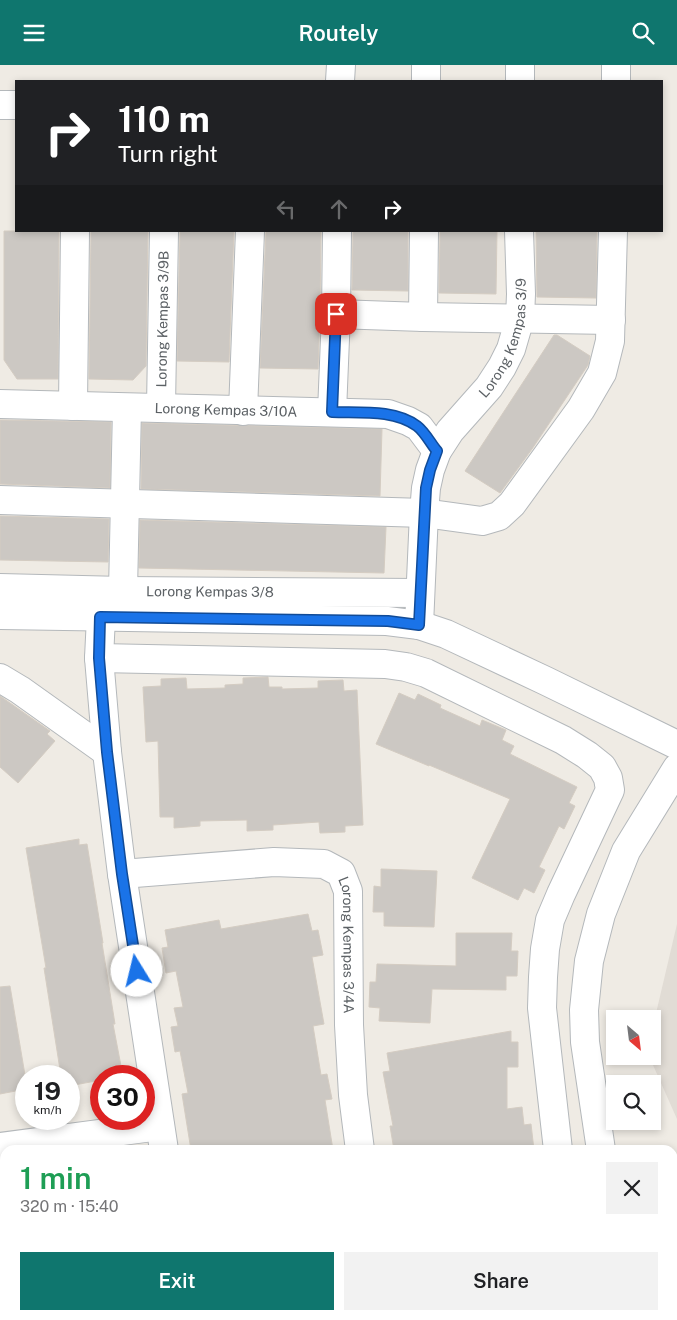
<!DOCTYPE html>
<meta charset="utf-8">
<style>
:root{--surface:#fff;--page:#f2f2f2;--text:#202124;--muted:#757577;--accent:#0f766e}
body{margin:0;font-family:"Public Sans",sans-serif;background:var(--page);color:var(--text);height:100vh;display:flex;flex-direction:column;font-size:19px;white-space:nowrap}
*{box-sizing:border-box;margin:0}
p{font-size:16px;color:var(--muted)}
.icon{flex:none;width:28px;height:28px;fill:none;stroke:currentColor;stroke-width:2;stroke-linecap:round;stroke-linejoin:round}
.map{position:relative;flex:1;overflow:hidden}
.side{position:absolute;left:0px;top:1080px;width:678px;height:175px;display:flex;flex-direction:column;background:var(--surface);border-radius:15px 15px 0 0;box-shadow:0 2px 8px #0003}
.side>*{flex:none}
.guide{position:absolute;left:15px;top:15px;width:648px;height:152px;border-radius:0px;box-shadow:0 2px 8px #0003;background:#202124;color:#fff;overflow:hidden}
.needle{width:32px;rotate:152deg}
.controls{position:absolute;left:606px;top:945px;display:grid;gap:10px}
.controls a{display:grid;place-items:center;width:55px;height:55px;border-radius:0px;background:var(--surface);box-shadow:0 2px 8px #0003;font-size:25px}
.speed{position:absolute;left:15px;top:1000px;display:flex;gap:10px;font-size:25px;font-weight:700;text-align:center}
.speed>*{display:grid;place-content:center;width:65px;height:65px;border-radius:50%;background:var(--surface);box-shadow:0 2px 8px #0003;line-height:1}
.speed small{font-size:12px;font-weight:400}
.speed .limit{border:8px solid #d22;background:#fff;color:#111}
.pin{position:absolute;display:grid;place-items:center;width:42px;height:42px;color:#fff;margin:-21px;border-radius:10px;box-shadow:0 2px 8px #0006}
.me{position:absolute;width:55px;margin:-28px;rotate:351deg;stroke-linejoin:round;filter:drop-shadow(0 0 4px #0008)}
.turn{display:flex;align-items:center;gap:18px;height:105px;padding:0 20px;font-size:22px}
.turn .icon{width:65px;height:65px;stroke-width:2.5}
.turn b{display:block;font-size:35px;line-height:42px}
.lanes{display:flex;align-items:center;height:48px;padding:0 20px;background:#0003;justify-content:center;gap:25px;direction:ltr}
.lanes .off{opacity:.35}
.round{display:grid;place-items:center;flex:none;width:52px;height:52px;border-radius:0px;background:var(--page)}
.overview{display:flex;align-items:center;justify-content:space-between;height:85px;padding:0 20px}
h1{font-size:30px;font-weight:600;line-height:38px;color:#1e9e55}
.button{display:flex;gap:10px;margin-top:auto;padding:10px 20px}
.button a{flex:1;height:58px;border-radius:0px;background:var(--accent);color:#fff;font-size:20px;font-weight:600;line-height:58px;text-align:center}
.button a+a{background:var(--page);color:var(--text)}
header{display:flex;justify-content:space-between;align-items:center;height:65px;padding:0 20px;background:var(--accent);color:#fff;font-size:22px;font-weight:600}
.map>svg:first-child{display:block}
</style>
<header><svg class="icon" aria-label="menu" viewBox="0 0 24 24"><path d="M4 6h16M4 12h16M4 18h16"/></svg>Routely<svg class="icon" aria-label="search" viewBox="0 0 24 24"><circle cx="10" cy="10" r="6"/><path d="M15 15l6 6"/></svg></header>
<div class="map">
<svg width="677" height="1255" viewBox="0 0 677 1255">
<rect width="100%" height="100%" fill="#efebe4"/>
<!-- education -->
<path fill="#e1dcd5" d="M677,859V1054L649,991H652L653,961Z"/>
<!-- building -->
<path fill="#ccc8c3" stroke="#d4ccc2" d="M4,166H59L58,314H17L4,295Z
M91,166H148L146,301L133,315L89,314Z
M180,166H234L229,297L177,296Z
M266,166H321L320,249L318,304L260,303Z
M353,166H408V226L352,225Z
M440,166H497L496,229L439,228Z
M536,166H597L596,233L537,232Z
M554,270H557L590,291L588,300L532,384L500,428L465,406Z
M0,355L111,357L110,423L0,419Z
M142,358L382,364L380,431L141,424Z
M0,451L109,454L108,497L0,495Z
M140,455L386,462L384,508L139,503Z
M268,612L269,622H282V624L318,623V616L343,615L344,626L357,625L363,760L345,761V767L320,768L319,757L273,760V765L247,766V755L200,756V761L174,763V752H160L158,676L146,677L143,622L161,621V614L186,613L187,624L225,623V620L243,619V613Z
M399,628L415,635L418,629L441,640L440,643L480,661L482,655L506,665L502,675L514,681L510,689L577,722L569,738L575,741L564,764L559,761L539,802L545,805L534,828L524,823L518,835L472,813L510,734L429,700V701L376,679Z
M0,631L50,666L47,669L55,676L18,718L0,702Z
M79,774V780L87,779L103,878H102L115,959H113L121,1001L116,1002L117,1011H101V1015L69,1021V1011H61L44,903H46L26,783Z
M381,804L437,806L434,862L384,861V847H373L374,821L381,822Z
M308,849L312,866L318,865L323,890L312,892L324,959L313,961L321,1010L327,1009L332,1034L325,1035L333,1085H191L182,1029L188,1028L180,986L175,987L171,962L178,961L174,943L183,942L176,906L166,908L162,883L168,882L165,865L219,855L221,864Z
M456,868H512L511,886H518L517,911H506V925L432,924L430,958L379,956L380,943L369,942L370,917H376L377,899L456,901Z
M10,921L26,1016V1024L0,1029V922Z
M511,966V977H518V1002H507V1044L522,1042L524,1060L531,1059L534,1085H394L390,1061H393L383,1007L390,1006L387,988Z"/>
<g fill="none" stroke-linecap="round" stroke-linejoin="round">
<defs>
<g id="minor">
<path d="M340,16L341,0"/>
<path d="M426,16V0"/>
<path d="M520,16V0"/>
<path d="M616,16V0"/>
<path d="M0,40H16"/>
<path d="M336,249L423,252L611,255"/>
<path d="M423,252L424,166"/>
<path id="s1" d="M0,339L388,349L408,356L419,362L437,386"/>
<path d="M73,341L75,166"/>
<path id="s2" d="M161,342L164,166"/>
<path d="M243,346L250,166"/>
<path d="M332,347L336,249L337,166"/>
<path d="M0,435L424,448L482,456L499,451L512,439L581,344L602,308L610,276L613,166"/>
<path id="s3" d="M0,523L123,526L420,528"/>
<path d="M123,526L127,343"/>
<path d="M0,550L387,556L419,560L446,569L546,616L677,680"/>
<path d="M101,552L99,593L107,687L122,809L164,1085"/>
<path id="s4" d="M419,560L424,448L426,423L430,405L437,386L450,366L489,322L502,302L511,284L520,253L521,229L519,166"/>
<path d="M99,593L385,599L406,602L426,608L563,675L587,690L602,702L608,713L610,725L561,829L550,855L545,884L543,912L542,943L558,1085"/>
<path d="M0,613L20,625L107,687"/>
<path id="s5" d="M122,809L274,797L324,799L341,808L348,826L349,960L353,1030L360,1085"/>
<path d="M0,1082L160,1061"/>
<path d="M601,1085L585,977L584,945L589,896L601,849L626,786L677,703"/>
<path d="M672,1239L675,1255"/>
<path d="M189,1250L190,1255"/>
<path d="M577,1250V1255"/>
<path d="M625,1250L626,1255"/>
<path d="M252,1255L289,1250"/>
</g>
</defs>
<!-- minor casing -->
<use href="#minor" stroke="#b4b8bb" stroke-width="30"/>
<!-- minor -->
<use href="#minor" stroke="#fff" stroke-width="28"/>
</g>
<g fill="none" stroke-linecap="round" stroke-linejoin="round">
<defs>
<path id="route" d="M137,906L122,809L107,687L99,593L100,552L388,556L419,560L426,423L430,405L437,386C431,379 425,367 417,361C394,344 360,348 332,347L336,249"/>
</defs>
<!-- route casing -->
<use href="#route" stroke="#114b97" stroke-width="12"/>
<!-- route -->
<use href="#route" stroke="#1a73e8" stroke-width="9"/>
</g>
<g text-anchor="middle" dominant-baseline="central" stroke-width="4.5" stroke-linejoin="round" paint-order="stroke">
<!-- street labels -->
<g font-size="14" fill="#5c6165" stroke="#fff">
<text stroke="none"><textPath href="#s2" startOffset="88">Lorong Kempas 3/9B</textPath></text>
<text stroke="none"><textPath href="#s4" startOffset="311">Lorong Kempas 3/9</textPath></text>
<text stroke="none"><textPath href="#s1" startOffset="226">Lorong Kempas 3/10A</textPath></text>
<text stroke="none"><textPath href="#s3" startOffset="210">Lorong Kempas 3/8</textPath></text>
<text stroke="none"><textPath href="#s5" startOffset="295">Lorong Kempas 3/4A</textPath></text>
</g>
</g>
</svg>
<div class="controls">
<a><svg class="needle" viewBox="-14 -14 28 28"><path d="M0-13l5 13h-10z" fill="#e53935"/><path d="M0 13l5-13h-10z" fill="#757577"/></svg></a>
<a><svg class="icon" aria-label="search" viewBox="0 0 24 24"><circle cx="10" cy="10" r="6"/><path d="M15 15l6 6"/></svg></a>
</div>
<div class="speed"><div>19<small>km/h</small></div><div class="limit">30</div></div>
<div class="pin" style="left:336px;top:249px;background:#d93025"><svg class="icon" aria-label="arrive" viewBox="0 0 24 24"><path d="M6 21V4h12l-3 4 3 4H6"/></svg></div>
<svg class="me" style="left:137px;top:906px" viewBox="-20 -20 40 40"><circle r="19" fill="#fff"/><path d="M0-13L10 11 0 6-10 11z" fill="#1a73e8"/></svg>
<div class="guide">
<div class="turn"><svg class="icon" aria-label="right" viewBox="0 0 24 24"><path d="M7 20v-9h11M14 6l5 5-5 5"/></svg><div><b>110 m</b>Turn right</div></div>
<div class="lanes"><svg class="icon off" aria-label="left" viewBox="0 0 24 24"><path d="M17 20v-9H6M10 6l-5 5 5 5"/></svg><svg class="icon off" aria-label="ahead" viewBox="0 0 24 24"><path d="M12 20V5M6 11l6-6 6 6"/></svg><svg class="icon" aria-label="right" viewBox="0 0 24 24"><path d="M7 20v-9h11M14 6l5 5-5 5"/></svg></div>
</div>
<section class="side">
<div class="overview"><div><h1>1 min</h1><p>320 m · 15:40</p></div><a class="round"><svg class="icon" aria-label="close" viewBox="0 0 24 24"><path d="M6 6l12 12M18 6L6 18"/></svg></a></div>
<div class="button"><a>Exit</a><a>Share</a></div>
</section>
</div>
